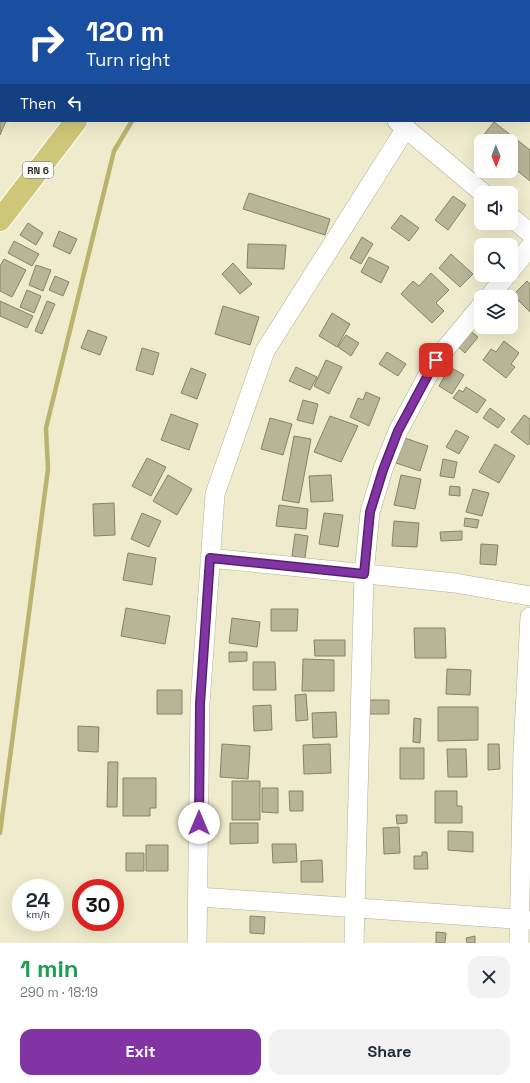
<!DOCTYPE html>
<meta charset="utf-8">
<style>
:root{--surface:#fff;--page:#f2f2f3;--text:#1f2937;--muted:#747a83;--accent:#8334a4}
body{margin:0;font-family:"Space Grotesk",sans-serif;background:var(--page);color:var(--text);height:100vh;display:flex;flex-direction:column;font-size:15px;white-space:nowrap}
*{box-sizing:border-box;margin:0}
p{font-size:13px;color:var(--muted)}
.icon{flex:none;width:22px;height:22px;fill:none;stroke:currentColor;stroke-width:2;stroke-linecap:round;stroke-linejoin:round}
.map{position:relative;height:943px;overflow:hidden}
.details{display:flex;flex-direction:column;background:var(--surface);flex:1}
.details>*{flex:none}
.guide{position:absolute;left:0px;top:0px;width:530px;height:122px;box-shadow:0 4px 16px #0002;background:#1a4fa0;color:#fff;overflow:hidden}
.needle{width:26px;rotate:179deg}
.fabs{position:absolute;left:474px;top:134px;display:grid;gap:8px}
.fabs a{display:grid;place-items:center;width:44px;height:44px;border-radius:8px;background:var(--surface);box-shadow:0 4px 16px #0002;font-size:20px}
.speed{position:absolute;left:12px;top:879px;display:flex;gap:8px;font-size:20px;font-weight:700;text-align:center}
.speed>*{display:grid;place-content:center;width:52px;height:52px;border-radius:50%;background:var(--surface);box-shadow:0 4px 16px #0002;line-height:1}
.speed small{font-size:10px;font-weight:400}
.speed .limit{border:6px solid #d22;background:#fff;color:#111}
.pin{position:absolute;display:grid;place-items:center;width:34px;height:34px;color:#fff;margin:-17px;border-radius:8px;box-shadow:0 2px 6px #0006}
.me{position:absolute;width:44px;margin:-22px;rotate:0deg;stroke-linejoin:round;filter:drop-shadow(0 0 3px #0008)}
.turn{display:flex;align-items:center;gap:14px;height:84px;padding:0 20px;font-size:18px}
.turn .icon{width:52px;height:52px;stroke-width:2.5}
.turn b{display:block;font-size:28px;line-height:34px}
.then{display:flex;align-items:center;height:38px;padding:0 20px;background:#0003;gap:8px;font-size:15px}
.round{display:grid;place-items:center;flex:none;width:42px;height:42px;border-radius:12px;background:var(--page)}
.headline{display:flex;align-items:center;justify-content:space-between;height:68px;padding:0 20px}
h1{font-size:24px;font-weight:800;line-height:30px;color:#1e9e55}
.primary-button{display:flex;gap:8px;margin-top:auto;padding:8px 20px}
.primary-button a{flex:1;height:46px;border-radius:12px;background:var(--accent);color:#fff;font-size:16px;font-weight:800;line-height:46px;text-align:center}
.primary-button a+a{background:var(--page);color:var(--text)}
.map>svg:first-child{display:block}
</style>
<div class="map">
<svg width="530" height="943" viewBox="0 0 530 943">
<rect width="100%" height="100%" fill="#efeccd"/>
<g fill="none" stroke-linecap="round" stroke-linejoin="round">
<!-- stream -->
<path stroke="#b9b36e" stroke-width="4.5" d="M86,0V1
M0,833L48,469L46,428L114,151L132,121"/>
</g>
<!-- building -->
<path fill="#b7b597" stroke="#858366" d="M356,0H386L385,1Z
M0,42H1L0,70Z
M0,105L1,121H6L0,135Z
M494,122L530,150V181L514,168L511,171V141H481V153L474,147Z
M249,193L330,219L325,235L243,209Z
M453,196L466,205L448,230L435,220Z
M401,215L419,228L409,241L391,228Z
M28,223L43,233L36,245L20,235Z
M59,231L77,239L70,254L53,246Z
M362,237L373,244L361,264L350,258Z
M14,241L39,254L32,266L8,253Z
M248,244L286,245L284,269L247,268Z
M451,254L473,274L460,287L439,268Z
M369,257L389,267L381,283L361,272Z
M4,259L26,270L12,297L0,291V266Z
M233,263L252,284L240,294L222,274Z
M36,265L51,270L43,291L29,285Z
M431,273L449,290L436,303L444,311L432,323L401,294L413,281L419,286Z
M55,276L69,282L63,296L49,290Z
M527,281L530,284V312L513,295Z
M27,290L41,296L34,313L20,307Z
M0,301L33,316L27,328L0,316Z
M47,301L55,304L42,334L35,331Z
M223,306L259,317L250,345L215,334Z
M332,313L350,324L337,347L319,336Z
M88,330L107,337L100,355L81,348Z
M469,330L478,337L465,353L456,345Z
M346,335L359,343L351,356L338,347Z
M504,341L519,353L511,364L515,367L506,378L483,360L491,349L496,352Z
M142,348L159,353L153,375L136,370Z
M387,352L406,364L398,376L379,364Z
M326,360L342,367L329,394L314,386Z
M296,367L317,377L310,390L289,381Z
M450,367L464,375L452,394L439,386Z
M191,368L206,374L197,399L181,393Z
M466,387L486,400L477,413L453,398L459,390L463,392Z
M366,392L380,398L369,426L350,417L358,398L363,400Z
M303,400L318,404L313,424L297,420Z
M490,408L505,419L498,428L483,418Z
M171,414L198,424L189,450L161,440Z
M524,415L530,419V443L528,445L511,432Z
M330,416L358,426L341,462L314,452Z
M270,418L292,424L283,455L261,449Z
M456,430L469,437L459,454L446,447Z
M294,436L311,439L299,503L282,500Z
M405,438L428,446L420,471L396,463Z
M495,444L515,456L499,483L479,472Z
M147,458L166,467L151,496L132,486Z
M443,459L457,462L454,478L440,476Z
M168,475L192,489L177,515L153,501Z
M331,475L333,501L311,502L309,476Z
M401,475L421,479L415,509L394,505Z
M450,486L460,487V496L449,495Z
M473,489L489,493L482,516L466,512Z
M114,503L115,535L94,536L93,504Z
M279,505L308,509L306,529L276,526Z
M142,513L161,521L149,547L131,539Z
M324,513L343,515L338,547L319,544Z
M465,518L479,520L477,528L464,526Z
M394,521L419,523L417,547L392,546Z
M462,531V540L441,541L440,532Z
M295,534L308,536L305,558L292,556Z
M481,544L498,545L496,565L480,564Z
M128,553L156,558L152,585L123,580Z
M126,608L170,616L165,644L121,636Z
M271,609H298L297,631H271Z
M232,618L260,622L257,647L229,643Z
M414,628H445L446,658H415Z
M314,640H345V656H315Z
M229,652H247V661L229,662Z
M303,659L334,660V691H302Z
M253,662H275L276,690H253Z
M447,669L471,670L470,695L446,694Z
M157,690H182V714H157Z
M306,694L308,720L296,721L295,695Z
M367,700H389V714H367Z
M271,705L272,730L254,731L253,706Z
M438,707H478V740L438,741Z
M336,712L337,737L313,738L312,713Z
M414,718L421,719L420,743L413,742Z
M78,726L99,727L98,752L78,751Z
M222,744L250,746L248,779L220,777Z
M330,744L331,773L304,774L303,745Z
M488,744H499L500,769L488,770Z
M400,748H424V779H400Z
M447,749H466L467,777H448Z
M108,762H118L117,807H107Z
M123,778H156V808H150V816H123Z
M232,781H260V820H232Z
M262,788H278V813L262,812Z
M289,791H303V811H290Z
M435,791H457V806H462V823H435Z
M396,815H407V823L397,824Z
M230,823H258V843L230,844Z
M399,827L400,853L384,854L383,828Z
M448,831L473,832V852L448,850Z
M272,844H296L297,862L273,863Z
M146,845H168V871H146Z
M422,852H427L428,869H414V856H422Z
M126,853H144V871H126Z
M322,860L323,882H301V861Z
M250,916L265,917L264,934L250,933Z
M436,932L446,933L445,943H436Z
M475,936V943H467L466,938Z"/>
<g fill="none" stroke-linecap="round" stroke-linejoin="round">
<defs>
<path id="minor" d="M230,0L231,1
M397,121L483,193
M511,217L530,233
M511,270L530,247
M489,297L507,275
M210,558L455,583L530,596
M199,897L530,920
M197,943L200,704L215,494L265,351L406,128
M354,943L364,574L370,512L383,469L398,431L436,360L481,306
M519,943L523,752L530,617"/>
<path id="major" d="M170,1V0
M0,220L76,121"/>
</defs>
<!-- minor casing -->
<use href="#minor" stroke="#b3b194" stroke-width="20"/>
<!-- major casing -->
<use href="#major" stroke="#fff" stroke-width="24"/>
<!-- minor -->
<use href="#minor" stroke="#fff" stroke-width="19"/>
<!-- major -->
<use href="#major" stroke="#cec777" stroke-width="22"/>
</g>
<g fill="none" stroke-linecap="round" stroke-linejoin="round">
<defs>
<path id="route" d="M199,823L200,704L210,558L364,574L370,512L383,470L398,431L436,360"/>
</defs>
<!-- route casing -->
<use href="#route" stroke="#55226b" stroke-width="10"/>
<!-- route -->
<use href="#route" stroke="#8334a4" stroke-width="7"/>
</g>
<g text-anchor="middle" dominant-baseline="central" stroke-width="3" stroke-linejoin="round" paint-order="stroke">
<!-- shield labels -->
<rect fill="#fff" stroke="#6d6d65" stroke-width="1" x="23" y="162" width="30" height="16" rx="3"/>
<g font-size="10" font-weight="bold" fill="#2f2e23">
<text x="38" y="170">RN 6</text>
</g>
</g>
</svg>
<div class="fabs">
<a><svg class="needle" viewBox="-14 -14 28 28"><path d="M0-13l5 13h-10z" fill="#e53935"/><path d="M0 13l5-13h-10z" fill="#747a83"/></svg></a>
<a><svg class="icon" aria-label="sound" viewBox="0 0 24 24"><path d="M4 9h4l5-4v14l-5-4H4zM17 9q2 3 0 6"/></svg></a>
<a><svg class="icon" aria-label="search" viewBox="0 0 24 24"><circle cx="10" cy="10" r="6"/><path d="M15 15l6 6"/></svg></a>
<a><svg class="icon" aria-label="layers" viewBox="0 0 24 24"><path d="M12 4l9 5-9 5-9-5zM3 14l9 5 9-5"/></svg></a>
</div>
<div class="speed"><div>24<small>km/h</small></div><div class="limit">30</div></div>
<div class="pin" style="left:436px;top:360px;background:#d93025"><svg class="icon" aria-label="arrive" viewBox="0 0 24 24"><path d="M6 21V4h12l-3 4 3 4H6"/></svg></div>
<svg class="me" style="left:199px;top:823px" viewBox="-20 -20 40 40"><circle r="19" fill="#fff"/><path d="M0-13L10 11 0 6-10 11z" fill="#8334a4"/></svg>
<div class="guide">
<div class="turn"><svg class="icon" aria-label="right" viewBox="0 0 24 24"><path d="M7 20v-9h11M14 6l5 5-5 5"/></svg><div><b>120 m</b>Turn right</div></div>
<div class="then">Then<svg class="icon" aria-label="left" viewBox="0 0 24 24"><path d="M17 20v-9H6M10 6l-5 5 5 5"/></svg></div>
</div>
</div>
<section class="details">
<div class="headline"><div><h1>1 min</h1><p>290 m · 18:19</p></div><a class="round"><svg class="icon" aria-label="close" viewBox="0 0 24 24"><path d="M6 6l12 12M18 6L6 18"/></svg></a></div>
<div class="primary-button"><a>Exit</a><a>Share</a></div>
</section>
